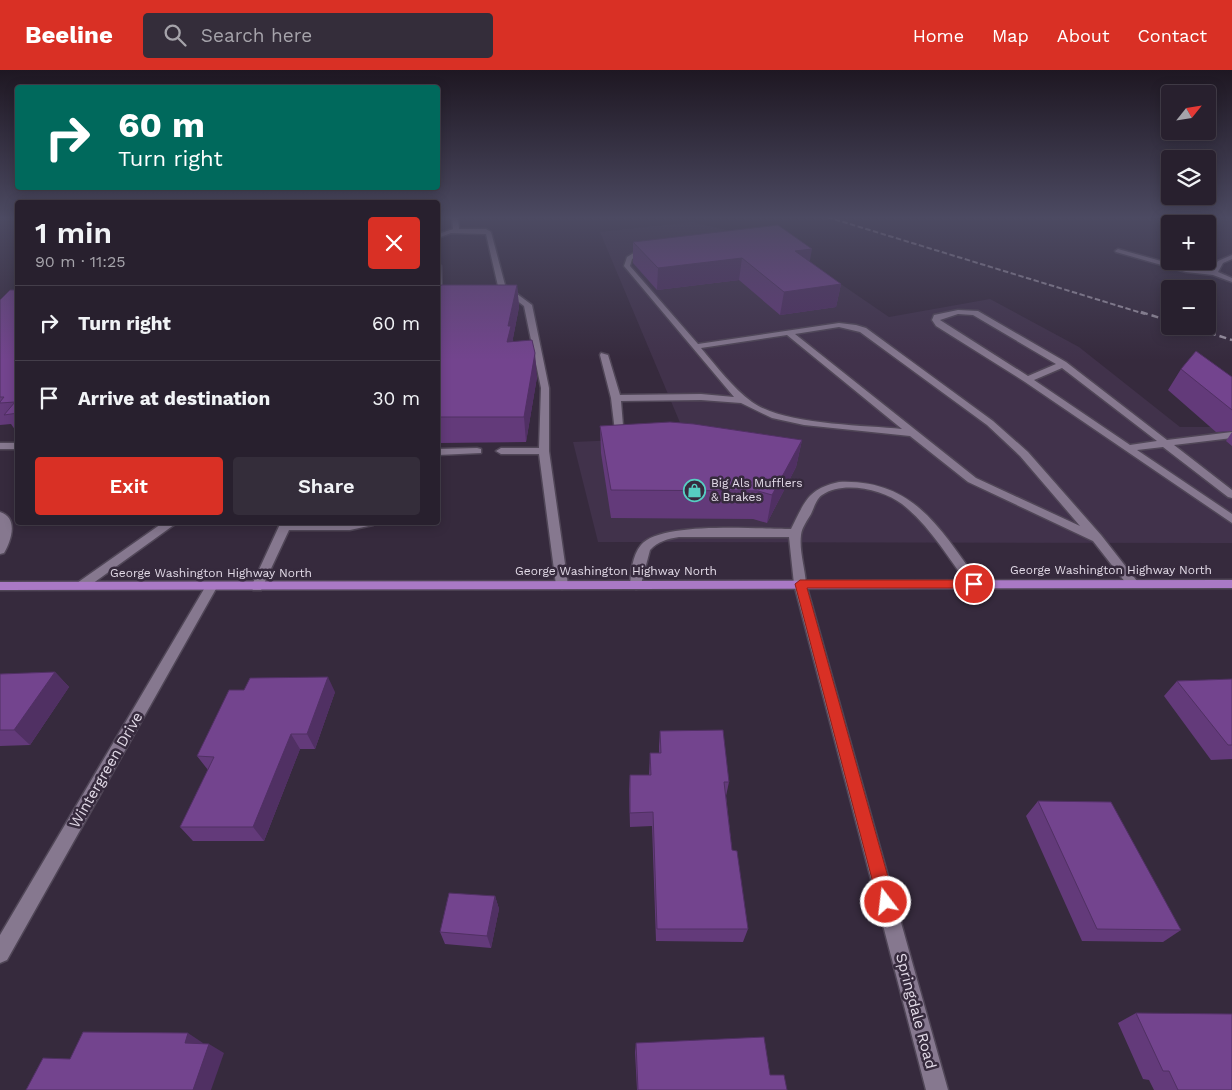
<!DOCTYPE html>
<meta charset="utf-8">
<style>
:root{--surface:#28202e;--page:#342d3a;--text:#f1f3f6;--muted:#a5a3aa;--line:#443e4a;--accent:#d93025}
body{margin:0;font-family:"Work Sans",sans-serif;background:var(--page);color:var(--text);height:100vh;display:flex;flex-direction:column;font-size:19px;white-space:nowrap}
*{box-sizing:border-box;margin:0}
p{font-size:16px;color:var(--muted)}
.icon{flex:none;width:28px;height:28px;fill:none;stroke:currentColor;stroke-width:2;stroke-linecap:round;stroke-linejoin:round}
.map{position:relative;flex:1;overflow:hidden}
.panel{position:absolute;left:15px;top:130px;width:425px;height:325px;display:flex;flex-direction:column;background:var(--surface);border-radius:5px;box-shadow:0 2px 12px #0003,0 0 0 1px var(--line)}
.panel>*{flex:none}
.hud{position:absolute;left:15px;top:15px;width:425px;height:105px;border-radius:5px;box-shadow:0 2px 12px #0003,0 0 0 1px var(--line);background:#00695c;color:#fff;overflow:hidden}
.needle{width:32px;rotate:60deg}
.buttons{position:absolute;left:1161px;top:15px;display:grid;gap:10px}
.buttons a{display:grid;place-items:center;width:55px;height:55px;border-radius:5px;background:var(--surface);box-shadow:0 2px 12px #0003,0 0 0 1px var(--line);font-size:25px}
.pin{position:absolute;display:grid;place-items:center;width:42px;height:42px;color:#fff;margin:-21px;border:2px solid #fff;border-radius:50%;box-shadow:0 1px 5px #0007}
.me{position:absolute;width:55px;margin:-28px;rotate:345deg;stroke-linejoin:round;filter:drop-shadow(0 0 4px #0008)}
.turn{display:flex;align-items:center;gap:18px;height:105px;padding:0 20px;font-size:22px}
.turn .icon{width:65px;height:65px;stroke-width:2.5}
.turn b{display:block;font-size:35px;line-height:42px}
.round{display:grid;place-items:center;flex:none;width:52px;height:52px;border-radius:5px;background:var(--page)}
.summary{display:flex;align-items:center;justify-content:space-between;height:85px;padding:0 20px}
h1{font-size:30px;font-weight:600;line-height:38px}
.button{display:flex;gap:10px;margin-top:auto;padding:10px 20px}
.button a{flex:1;height:58px;border-radius:5px;background:var(--accent);color:#fff;font-size:20px;font-weight:600;line-height:58px;text-align:center}
.button a+a{background:var(--page);color:var(--text)}
ul{padding:0;list-style:none}
li{display:flex;align-items:center;gap:15px;height:75px;padding:0 20px;border-top:1px solid var(--line)}
li div{flex:1}
li b{display:block;font-size:19px}
li em{font-style:normal}
header{display:flex;align-items:center;gap:30px;box-sizing:border-box;height:70px;padding:0 25px;background:var(--accent);color:#fff}
header strong{font-size:24px}
nav{display:flex;gap:28px;margin-inline-start:auto;font-size:18px}
.search{width:350px;height:45px;background:var(--page);display:flex;align-items:center;gap:12px;box-sizing:border-box;padding:0 18px;border-radius:5px;color:var(--muted);font-size:19px}
.map>svg:first-child{display:block}
</style>
<header>
<strong>Beeline</strong>
<div class="search"><svg class="icon" aria-label="search" viewBox="0 0 24 24"><circle cx="10" cy="10" r="6"/><path d="M15 15l6 6"/></svg>Search here</div>
<nav><a>Home</a><a>Map</a><a>About</a><a>Contact</a></nav>
</header>
<div class="map">
<svg width="1232" height="1020" viewBox="0 0 1232 1020">
<rect width="100%" height="100%" fill="#362a3d"/>
<!-- built -->
<path fill="#41324b" d="M692,152L781,173L889,247L990,229L1079,277L1180,357H1232V473L598,472L573,372L686,367L600,162Z"/>
<g fill="none" stroke-linecap="round" stroke-linejoin="round">
<defs>
<path id="service" d="M452,147H458L459,159H486L491,162L505,215L532,235L549,318V381L568,515L566,518L562,519L556,515L539,384H501L496,381L501,378H539L541,318L524,236L498,216L486,164L451,163L438,168V164L453,159Z
M647,175L650,177L649,178L632,189L630,196L698,274L839,253L856,255L866,258L993,351L1028,382L1101,465L1137,511L1139,514L1137,517H1129L1093,471L968,412L910,366L804,355L772,348L741,333L701,330L621,331L624,368L622,370H616L611,328L600,285L601,283L608,285L620,325L701,324L734,327L624,196L627,187ZM839,257L860,262L987,355L1020,386L1080,456L976,408L795,264ZM787,265L902,359C862,355 784,355 752,332C732,317 717,297 701,278Z
M1118,179L1186,198L1212,201L1218,191L1232,185V189L1223,193L1218,202L1232,208V212L1213,205L1186,202L1116,182L1115,181Z
M438,194L441,196L442,227L438,229Z
M958,240L978,241L1066,292L1167,370L1232,362V368L1174,375L1232,420V428L1228,427L1163,377L1137,380L1232,444V453L1025,312L936,256L932,250L934,245ZM958,244L973,245L1056,294L1028,306L940,250ZM1062,298L1157,371L1130,375L1034,310Z
M0,373H18V379H0Z
M477,378L481,379V383L438,385V379Z
M839,412C913,409 940,458 978,511L980,514L978,517H970C949,489 930,456 902,434C883,420 844,410 822,425C816,429 814,438 811,444C807,451 802,457 801,465C799,481 805,498 806,514L804,517H796L794,514L789,467H679C668,469 658,471 650,480L640,518L636,519L630,515C631,502 632,486 641,475C660,451 759,459 791,459C805,432 807,419 839,412Z
M0,442C19,448 11,471 4,483L0,484Z
M164,452H178L85,519H77L75,516L77,513Z
M281,452H374L373,455L350,460H289L261,520H253L251,517Z"/>
<path id="minor" d="M800,510L806,514L948,1020H926L794,514Z
M211,513L215,514L217,517L7,890L0,893V865L207,514Z"/>
<path id="primary" d="M1232,510V518L0,520V512Z"/>
</defs>
<!-- service casing -->
<use href="#service" stroke="#504657" stroke-width="3"/>
<!-- minor casing -->
<use href="#minor" stroke="#504657" stroke-width="3"/>
<!-- primary casing -->
<use href="#primary" stroke="#504657" stroke-width="3"/>
<!-- service -->
<use href="#service" fill="#86788f" fill-rule="evenodd"/>
<!-- minor -->
<use href="#minor" fill="#86788f" fill-rule="evenodd"/>
<!-- primary -->
<use href="#primary" fill="#a979c5" fill-rule="evenodd"/>
<!-- rail-far1 -->
<path stroke="#9e95a4" stroke-width="2" stroke-dasharray="5.5 2.5" stroke-linecap="butt" d="M827,147L1145,244"/>
<!-- rail -->
<path stroke="#9e95a4" stroke-width="2.5" stroke-dasharray="7 4" stroke-linecap="butt" d="M1141,242L1170,251
M1188,256L1232,270"/>
</g>
<!-- wall -->
<path fill="#633a7a" d="M633,172L810,192L841,214L836,237L780,245L739,210L657,220L633,193Z
M517,215L519,237L513,268V272L537,307L526,372L438,373V224Z
M18,220V364L11,354L0,355V230Z
M1181,299L1232,307V361L1216,362L1168,320Z
M600,356L802,370L796,397L767,453L753,449L611,448L601,383Z
M1232,362V376L1226,371Z
M55,602L69,617L30,675L0,676V604Z
M1232,609V689L1211,690L1164,626L1177,611Z
M335,622L315,679H300L264,771H193L180,757L208,700L197,686Z
M660,661L729,712L726,726L732,780L748,859L743,872L656,871L652,756L630,757L629,720L630,705H649L650,683H659V676Z
M1038,731L1181,860L1163,872L1082,871L1026,746Z
M495,826L499,839L491,878L445,874L440,862Z
M1136,943L1232,1020H1154L1149,1010L1143,1009L1118,953Z
M636,973L770,1005L787,1020H637L635,982Z"/>
<!-- shaded-wall -->
<path fill="#503063" d="M812,179L808,201L795,181Z
M742,188L739,210L657,220L658,198Z
M841,214L836,237L780,245L784,222Z
M517,215L519,237L513,268L514,279L507,272L508,256Z
M535,283L537,307L526,372L524,347Z
M802,370L796,397L767,453L772,425Z
M55,602L69,617L30,675L14,660Z
M328,607L335,622L315,679L307,664Z
M291,664L300,679L264,771L253,757Z
M495,826L499,839L491,878L487,866Z
M188,963L203,973L200,983L185,973Z
M209,974L224,983L211,1020H193Z"/>
<!-- building -->
<path fill="#73448e" stroke="#503063" d="M778,155L812,179L795,181L841,214L784,222L742,188L658,198L633,172Z
M441,215H517L508,256H511L507,272L532,270L535,283L524,347H438V224Z
M10,220H18V343L4,345L15,332L0,333V332L4,327H0V230Z
M1196,281L1232,307V340L1181,299Z
M670,352L694,354L802,370L772,425L758,421L611,420L600,356Z
M55,602L14,660H0V604Z
M328,607L307,664H291L253,757H180L214,687L197,686L229,620H244L250,608Z
M1232,609V675H1228L1177,611Z
M723,660L729,712H724L732,780L737,781L748,859H657L653,742L630,743V705H651L650,683H661L660,661Z
M1038,731L1111,732L1181,860L1097,859Z
M449,823L495,826L487,866L440,862Z
M1136,943L1232,944V1020H1178L1169,1001H1163Z
M83,962L188,963L185,973L209,974L193,1020H26L43,988L70,989Z
M764,967L770,1005H784L787,1020H638L636,973Z"/>
<!-- sky -->
<linearGradient id="sky" x2="0" y2="1"><stop stop-color="#1e1722"/><stop offset="0.51" stop-color="#4c4a62"/><stop offset="1" stop-color="#4c4a62" stop-opacity="0"/></linearGradient>
<rect width="1232" height="290" fill="url(#sky)"/>
<!-- route -->
<path fill="#d93025" stroke="#8d1f18" d="M800,510H974L980,514L974,518H807L895,832L892,838L886,841L881,838L878,832L795,514Z"/>
<!-- icons -->
<defs>
<symbol id="shop-ring" viewBox="-11 -11 22 22"><circle r="9.5" fill="#362a3d" stroke="#56cec2" stroke-width="1.5"/><path d="M-5-2.5h2.3a2.7 3.5 0 0 1 5.4 0H5L5.5 6h-11ZM-1.5-2.5h3a1.5 2.3 0 0 0-3 0Z" fill="#56cec2"/></symbol>
</defs>
<g fill-rule="evenodd">
<use href="#shop-ring" x="682" y="408" width="25" height="25"/>
</g>
<g text-anchor="middle" dominant-baseline="central" stroke-width="5" stroke-linejoin="round" paint-order="stroke">
<!-- poi labels -->
<g font-size="12" fill="#e2dae7" stroke="#362a3d" text-anchor="start">
<text x="711" y="413">Big Als Mufflers<tspan x="711" dy="14">&amp; Brakes</tspan></text>
</g>
<!-- street labels -->
<g font-size="12" fill="#e2dae7" stroke="#362a3d">
<text x="1111" y="500">George Washington Highway North</text>
<text x="616" y="501">George Washington Highway North</text>
<text x="211" y="503">George Washington Highway North</text>
</g>
<!-- near-street labels -->
<g font-size="15" fill="#e2dae7" stroke="#362a3d">
<text transform="translate(106 700) rotate(-60)">Wintergreen Drive</text>
<text transform="translate(916 941) rotate(75)">Springdale Road</text>
</g>
</g>
</svg>
<div class="buttons">
<a><svg class="needle" viewBox="-14 -14 28 28"><path d="M0-13l5 13h-10z" fill="#e53935"/><path d="M0 13l5-13h-10z" fill="#a5a3aa"/></svg></a>
<a><svg class="icon" aria-label="layers" viewBox="0 0 24 24"><path d="M12 4l9 5-9 5-9-5zM3 14l9 5 9-5"/></svg></a>
<a>+</a>
<a>−</a>
</div>
<div class="pin" style="left:974px;top:514px;background:#d93025"><svg class="icon" aria-label="arrive" viewBox="0 0 24 24"><path d="M6 21V4h12l-3 4 3 4H6"/></svg></div>
<svg class="me" style="left:886px;top:832px" viewBox="-20 -20 40 40"><circle r="17" fill="#d93025" stroke="#fff" stroke-width="3"/><path d="M0-11L8 9 0 5-8 9z" fill="#fff"/></svg>
<div class="hud">
<div class="turn"><svg class="icon" aria-label="right" viewBox="0 0 24 24"><path d="M7 20v-9h11M14 6l5 5-5 5"/></svg><div><b>60 m</b>Turn right</div></div>
</div>
<section class="panel">
<div class="summary"><div><h1>1 min</h1><p>90 m · 11:25</p></div><a class="round" style="background:#d93025;color:#fff"><svg class="icon" aria-label="close" viewBox="0 0 24 24"><path d="M6 6l12 12M18 6L6 18"/></svg></a></div>
<ul>
<li><svg class="icon" aria-label="right" viewBox="0 0 24 24"><path d="M7 20v-9h11M14 6l5 5-5 5"/></svg><div><b>Turn right</b></div><em>60 m</em></li>
<li><svg class="icon" aria-label="arrive" viewBox="0 0 24 24"><path d="M6 21V4h12l-3 4 3 4H6"/></svg><div><b>Arrive at destination</b></div><em>30 m</em></li>
</ul>
<div class="button"><a>Exit</a><a>Share</a></div>
</section>
</div>
